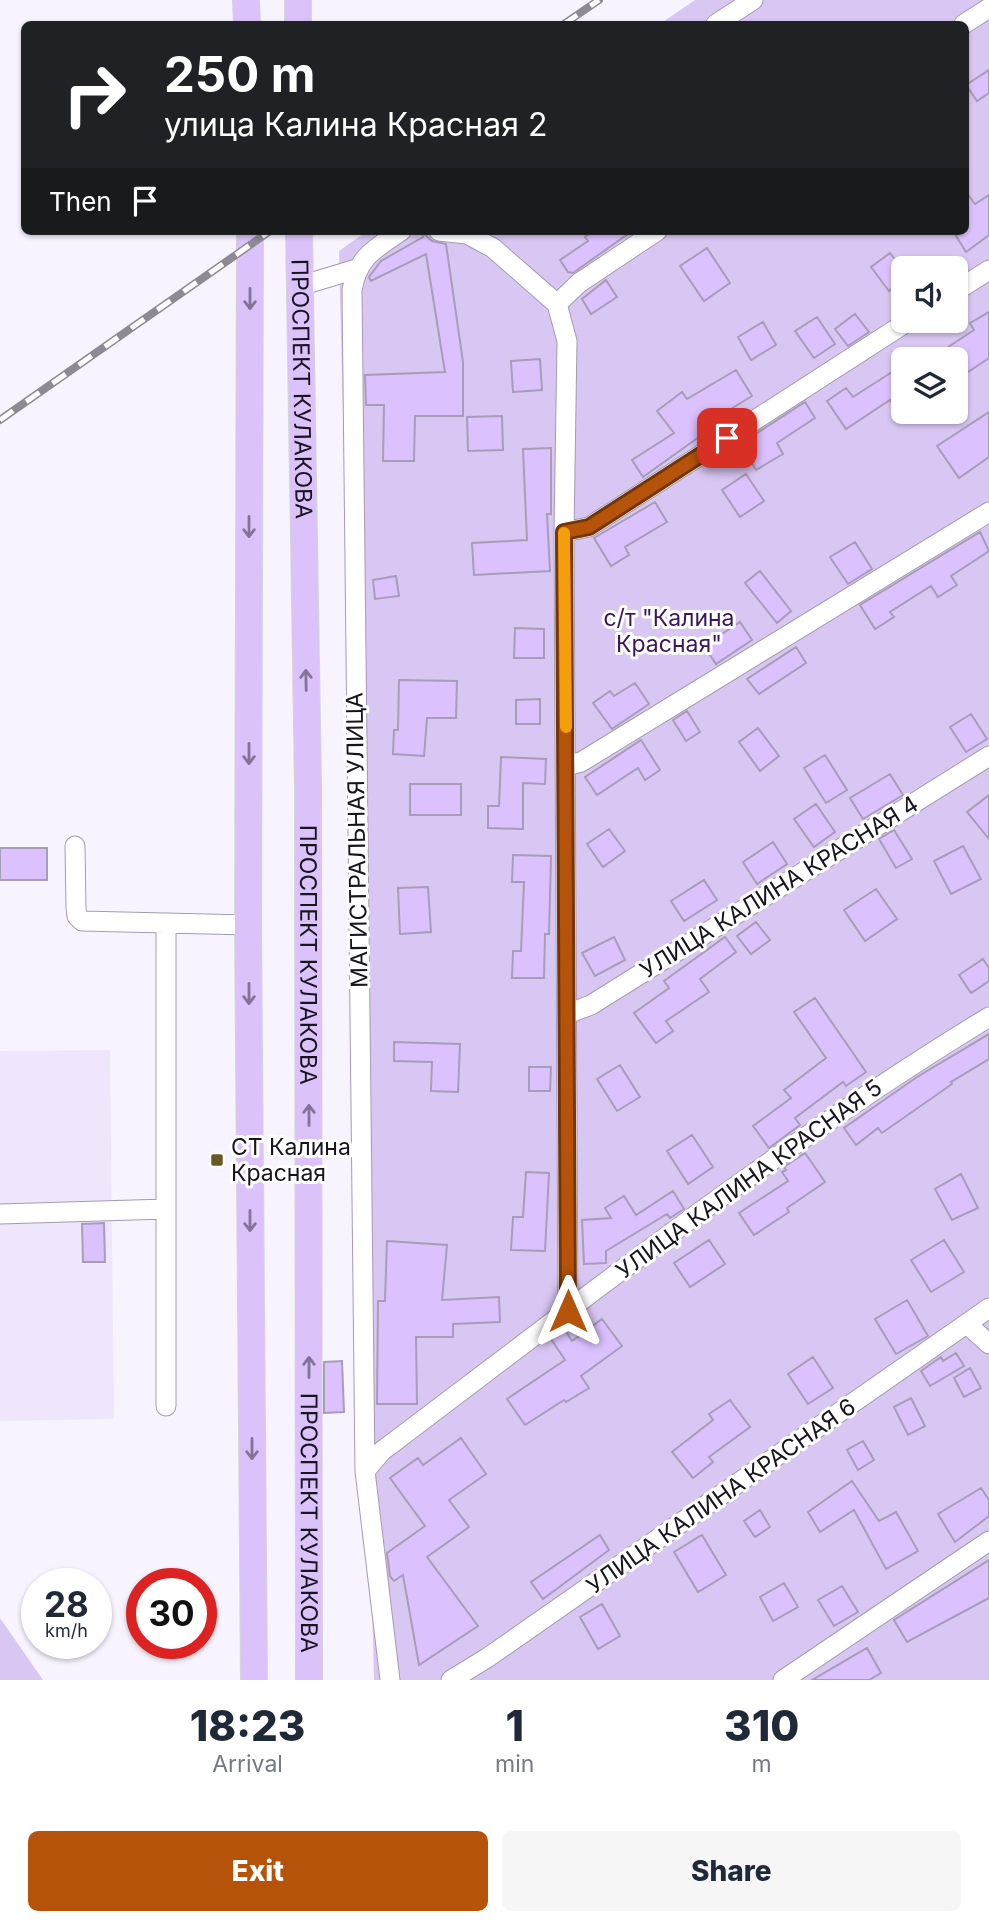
<!DOCTYPE html>
<meta charset="utf-8">
<style>
:root{--surface:#fff;--page:#f6f6f7;--text:#1f2937;--muted:#747a83;--accent:#b45309}
body{margin:0;font-family:Inter,sans-serif;background:var(--page);color:var(--text);height:100vh;display:flex;flex-direction:column;font-size:26px;white-space:nowrap}
*{box-sizing:border-box;margin:0}
p{font-size:23px;color:var(--muted)}
.icon{flex:none;width:38px;height:38px;fill:none;stroke:currentColor;stroke-width:2;stroke-linecap:round;stroke-linejoin:round}
.map{position:relative;height:1680px;overflow:hidden}
.sheet{display:flex;flex-direction:column;background:var(--surface);flex:1}
.sheet>*{flex:none}
.hud{position:absolute;left:21px;top:21px;width:948px;height:214px;border-radius:10px;box-shadow:0 2px 5px #0004;background:#202124;color:#fff;overflow:hidden}
.tools{position:absolute;left:891px;top:256px;display:grid;gap:14px}
.tools a{display:grid;place-items:center;width:77px;height:77px;border-radius:10px;background:var(--surface);box-shadow:0 2px 5px #0004;font-size:35px}
.speed{position:absolute;left:21px;top:1568px;display:flex;gap:14px;font-size:35px;font-weight:700;text-align:center}
.speed>*{display:grid;place-content:center;width:91px;height:91px;border-radius:50%;background:var(--surface);box-shadow:0 2px 5px #0004;line-height:1}
.speed small{font-size:18px;font-weight:400}
.speed .limit{border:10px solid #d22;background:#fff;color:#111}
.pin{position:absolute;display:grid;place-items:center;width:60px;height:60px;color:#fff;margin:-30px;border-radius:14px;box-shadow:0 4px 10px #0006}
.me{position:absolute;width:77px;margin:-38px;rotate:0deg;stroke-linejoin:round;filter:drop-shadow(0 0 5px #0008)}
.turn{display:flex;align-items:center;gap:24px;height:147px;padding:0 28px;font-size:32px}
.turn .icon{width:91px;height:91px;stroke-width:2.5}
.turn b{display:block;font-size:49px;line-height:60px}
.then{display:flex;align-items:center;height:66px;padding:0 28px;background:#0003;gap:14px;font-size:26px}
.eta{display:flex;justify-content:space-evenly;align-items:center;height:119px;text-align:center}
.eta b{font-size:42px;font-weight:800;line-height:49px}
.action{display:flex;gap:14px;margin-top:auto;padding:14px 28px}
.action a{flex:1;height:80px;border-radius:10px;background:var(--accent);color:#fff;font-size:28px;font-weight:800;line-height:80px;text-align:center}
.action a+a{background:var(--page);color:var(--text)}
.map>svg:first-child{display:block}
</style>
<div class="map">
<svg width="989" height="1680" viewBox="0 0 989 1680">
<rect width="100%" height="100%" fill="#f8f4ff"/>
<!-- built -->
<path fill="#efe6fb" d="M110,1050L114,1419L0,1421V1051Z"/>
<!-- green -->
<path fill="#d9c7f3" fill-rule="evenodd" d="M695,0H989V1680H374L339,251L367,231H966V24H660ZM903,268H956V320H903ZM903,359H956V411H903Z
M0,1618L43,1680H0Z"/>
<!-- building -->
<path fill="#dcc1ff" stroke="#a89db7" stroke-width="2" d="M989,70V93L977,101L966,85Z
M966,192L975,204L989,195V235L966,252L953,231H966Z
M594,231H632L573,273L568,272L560,260L588,241L585,237Z
M422,232L432,241L446,244L463,362V416H415L414,461H383L384,405H366L365,375L445,372L426,254L371,281L369,277L381,261L423,237Z
M707,248L730,283L704,301L680,266Z
M890,253L903,270V280L889,291L871,267Z
M606,280L617,297L591,314L582,299Z
M989,312V358L956,380V359H930L974,330L970,323Z
M855,314L869,332L848,346L835,329Z
M817,317L835,344L814,358L795,331Z
M763,322L776,345L751,360L738,337Z
M540,359L542,390L513,392L511,361Z
M903,365V421L890,400L846,429L827,401L846,388L853,397Z
M736,370L752,396L706,424L710,429L643,477L632,460L674,433L657,411L682,392L687,399Z
M805,402L815,418L777,443L783,454L756,470L740,444Z
M989,412V457L959,478L937,446Z
M502,416L503,450L468,451L467,417Z
M551,448V514H547L550,571L474,575L472,543L527,540L523,449Z
M746,474L764,501L740,517L722,490Z
M655,502L667,522L625,547L629,555L611,566L594,538Z
M980,532L989,551L951,576L957,585L938,597L931,586L890,612L894,617L875,629L860,605Z
M855,542L872,569L848,584L830,557Z
M760,571L791,611L777,623L745,583Z
M396,576L399,596L375,599L373,580Z
M740,622L752,640L716,664L704,646Z
M515,628L544,629V658H514Z
M796,647L806,663L759,694L747,679Z
M399,680L457,681L456,718H427L424,756L393,754L394,730H398Z
M635,683L649,704L612,729L593,703L610,691L614,696Z
M540,699V724H516V700Z
M687,711L700,732L686,741L673,720Z
M971,714L987,739L966,752L950,727Z
M758,728L779,756L760,771L739,742Z
M641,740L660,770L645,780L638,768L597,795L585,777Z
M825,755L847,790L826,803L804,768Z
M501,757L546,759L545,784L523,783V829L488,828V806H499Z
M890,774L903,795L863,819L850,798Z
M410,784H461V815H410Z
M989,795V839L967,812Z
M816,804L835,832L814,847L794,819Z
M609,829L625,851L603,867L587,844Z
M894,830L912,859L896,868L879,839Z
M773,842L787,864L757,884L743,862Z
M963,846L981,879L951,894L934,861Z
M0,848H47V880H0Z
M513,855L551,856L549,934H545L544,978H512L513,951H521L524,882H512Z
M704,880L717,900L684,921L671,901Z
M428,887L431,932L400,934L398,888Z
M876,889L897,919L865,941L844,910Z
M756,922L770,940L751,954L737,936Z
M614,937L625,960L595,976L582,953Z
M725,937L736,952L700,979L709,992L666,1021L673,1031L656,1043L634,1013L669,988L664,981Z
M983,959L989,968V981L971,993L959,975Z
M815,998L866,1072L846,1086L843,1082L795,1118L800,1125L769,1148L753,1126L791,1098L784,1090L826,1058L794,1012Z
M989,1034V1059L951,1082L952,1084L882,1133L878,1128L856,1145L844,1128L917,1077Z
M394,1042L460,1044L458,1092L431,1091L432,1062L394,1061Z
M620,1065L640,1097L617,1111L597,1079Z
M529,1067H551L550,1091H529Z
M692,1135L713,1167L688,1184L667,1151Z
M805,1153L825,1182L787,1208L789,1212L754,1235L739,1213L788,1181L782,1172L786,1170L784,1167Z
M526,1172L549,1173L545,1251L511,1250L513,1217H523Z
M961,1174L978,1208L952,1220L935,1189Z
M673,1191L684,1209L670,1218L667,1214L606,1251V1263L584,1264L582,1220L611,1218L605,1208L624,1196L636,1215Z
M104,1223L105,1262H83L82,1224Z
M709,1240L725,1264L690,1287L674,1263Z
M944,1240L964,1272L931,1292L911,1260Z
M387,1241L447,1245L442,1300L499,1297L500,1322L453,1324V1337H416L417,1404H377L378,1301H385Z
M907,1300L928,1336L896,1354L875,1319Z
M602,1319L622,1346L581,1376L589,1388L566,1402L564,1400L525,1425L507,1399L565,1360L551,1339L565,1330L572,1341Z
M956,1353L964,1366L930,1386L921,1371L941,1357L943,1361Z
M813,1357L833,1388L808,1404L788,1374Z
M342,1361L344,1412L324,1413V1362Z
M970,1368L981,1388L964,1397L954,1378Z
M911,1398L925,1426L908,1435L894,1407Z
M730,1400L750,1427L709,1457L713,1462L693,1478L672,1452L713,1420L709,1414Z
M461,1438L486,1474L449,1500L469,1527L427,1557L478,1626L419,1665L403,1575L394,1581L390,1576L387,1553L425,1526L390,1478L418,1458L423,1465Z
M863,1441L874,1460L858,1470L847,1450Z
M852,1481L879,1521L896,1512L918,1551L886,1569L854,1510L820,1532L808,1512Z
M981,1488L989,1500V1516L955,1542L938,1514Z
M760,1510L770,1527L755,1537L744,1521Z
M600,1535L609,1550L543,1599L531,1582Z
M702,1535L726,1575L698,1592L674,1552Z
M989,1560V1598L907,1642L894,1620Z
M784,1583L798,1607L773,1621L760,1597Z
M842,1586L858,1612L834,1626L818,1600Z
M602,1604L620,1636L598,1649L580,1617Z
M867,1648L881,1673L869,1680H812Z"/>
<g fill="none" stroke-linecap="round" stroke-linejoin="round">
<defs>
<path id="minor" d="M716,24L753,0
M964,24L989,8
M439,231L467,234L493,248L557,304L567,341L564,532L568,1311
M300,286L356,269
M956,291L989,270
M557,304L579,283L657,231
M564,532L589,527L910,320
M566,766L581,762L989,512
M75,846L76,908L77,916L82,921L248,925
M567,1014L591,1005L989,756
M0,1214L166,1209
M967,1324L989,1344
M166,1406V923
M365,1471L352,290C358,256 375,249 401,231
M390,1680L365,1471L382,1451C580,1302 777,1146 989,1017
M451,1680L487,1658L989,1308
M783,1680L989,1541"/>
<g id="major">
<path d="M246,0L247,24"/>
<path d="M298,0V24"/>
<path d="M250,231L248,925L254,1680"/>
<path id="s1" d="M299,231L308,786L309,1680"/>
</g>
</defs>
<!-- minor casing -->
<use href="#minor" stroke="#a59ab3" stroke-width="21"/>
<!-- major casing -->
<use href="#major" stroke="#d5d5d6" stroke-width="28"/>
<!-- minor -->
<use href="#minor" stroke="#fff" stroke-width="19"/>
<!-- major -->
<use href="#major" stroke="#dcc2fb" stroke-width="26"/>
<defs>
<path id="rail" d="M564,24L599,0
M0,420L270,231"/>
</defs>
<!-- rail casing -->
<use href="#rail" stroke="#8d8a94" stroke-width="8"/>
<!-- rail -->
<use href="#rail" stroke="#fff" stroke-width="5" stroke-dasharray="16" stroke-linecap="butt"/>
</g>
<!-- one-way arrows -->
<defs><path id="oneway-shaft" d="M-6 0H5M1.5-3L5.5 0L1.5 3" fill="none" stroke-width="1.6" stroke-linecap="round" stroke-linejoin="round" transform="scale(1.75)"/></defs>
<g stroke="#837497">
<use href="#oneway-shaft" transform="translate(250 299) rotate(90)"/>
<use href="#oneway-shaft" transform="translate(249 527) rotate(90)"/>
<use href="#oneway-shaft" transform="translate(306 680) rotate(-91)"/>
<use href="#oneway-shaft" transform="translate(249 754) rotate(90)"/>
<use href="#oneway-shaft" transform="translate(249 994) rotate(90)"/>
<use href="#oneway-shaft" transform="translate(309 1115) rotate(-90)"/>
<use href="#oneway-shaft" transform="translate(250 1221) rotate(90)"/>
<use href="#oneway-shaft" transform="translate(309 1367) rotate(-90)"/>
<use href="#oneway-shaft" transform="translate(252 1449) rotate(90)"/>
</g>
<g fill="none" stroke-linecap="round" stroke-linejoin="round">
<defs>
<path id="route" d="M568,1311L564,532L589,527L727,438"/>
</defs>
<!-- route casing -->
<use href="#route" stroke="#753606" stroke-width="18"/>
<!-- route -->
<use href="#route" stroke="#b45309" stroke-width="12"/>
<!-- slow -->
<path stroke="#f59e0b" stroke-width="12" d="M564,533L566,727"/>
</g>
<!-- markers -->
<rect fill="#675926" stroke="#fff" stroke-width="2.5" x="210" y="1153" width="14" height="14" rx="3.5"/>
<g text-anchor="middle" dominant-baseline="central" stroke-width="6" stroke-linejoin="round" paint-order="stroke">
<!-- street labels -->
<g font-size="23" fill="#17141d" stroke="#fff">
<text stroke="none"><textPath href="#s1" startOffset="158">ПРОСПЕКТ КУЛАКОВА</textPath></text>
<text transform="translate(357 840) rotate(-91)">МАГИСТРАЛЬНАЯ УЛИЦА</text>
<text transform="translate(779 887) rotate(-32)">УЛИЦА КАЛИНА КРАСНАЯ 4</text>
<text stroke="none"><textPath href="#s1" startOffset="724">ПРОСПЕКТ КУЛАКОВА</textPath></text>
<text transform="translate(749 1179) rotate(-36)">УЛИЦА КАЛИНА КРАСНАЯ 5</text>
<text transform="translate(721 1496) rotate(-35)">УЛИЦА КАЛИНА КРАСНАЯ 6</text>
<text stroke="none"><textPath href="#s1" startOffset="1292">ПРОСПЕКТ КУЛАКОВА</textPath></text>
</g>
<!-- park labels -->
<g font-size="23" fill="#3b165c" stroke="#fff">
<text x="669" y="618">с/т "Калина<tspan x="669" dy="26">Красная"</tspan></text>
</g>
<!-- poi labels -->
<g font-size="23" fill="#17141d" stroke="#fff" text-anchor="start">
<text x="231" y="1147">СТ Калина<tspan x="231" dy="26">Красная</tspan></text>
</g>
</g>
</svg>
<div class="tools">
<a><svg class="icon" aria-label="sound" viewBox="0 0 24 24"><path d="M4 9h4l5-4v14l-5-4H4zM17 9q2 3 0 6"/></svg></a>
<a><svg class="icon" aria-label="layers" viewBox="0 0 24 24"><path d="M12 4l9 5-9 5-9-5zM3 14l9 5 9-5"/></svg></a>
</div>
<div class="speed"><div>28<small>km/h</small></div><div class="limit">30</div></div>
<div class="pin" style="left:727px;top:438px;background:#d93025"><svg class="icon" aria-label="arrive" viewBox="0 0 24 24"><path d="M6 21V4h12l-3 4 3 4H6"/></svg></div>
<svg class="me" style="left:568px;top:1311px" viewBox="-20 -20 40 40"><path d="M0-17L14 15 0 8-14 15z" fill="#b45309" stroke="#fff" stroke-width="4"/></svg>
<div class="hud">
<div class="turn"><svg class="icon" aria-label="right" viewBox="0 0 24 24"><path d="M7 20v-9h11M14 6l5 5-5 5"/></svg><div><b>250 m</b>улица Калина Красная 2</div></div>
<div class="then">Then<svg class="icon" aria-label="arrive" viewBox="0 0 24 24"><path d="M6 21V4h12l-3 4 3 4H6"/></svg></div>
</div>
</div>
<section class="sheet">
<div class="eta">
<div><b>18:23</b><p>Arrival</p></div>
<div><b>1</b><p>min</p></div>
<div><b>310</b><p>m</p></div>
</div>
<div class="action"><a>Exit</a><a>Share</a></div>
</section>
